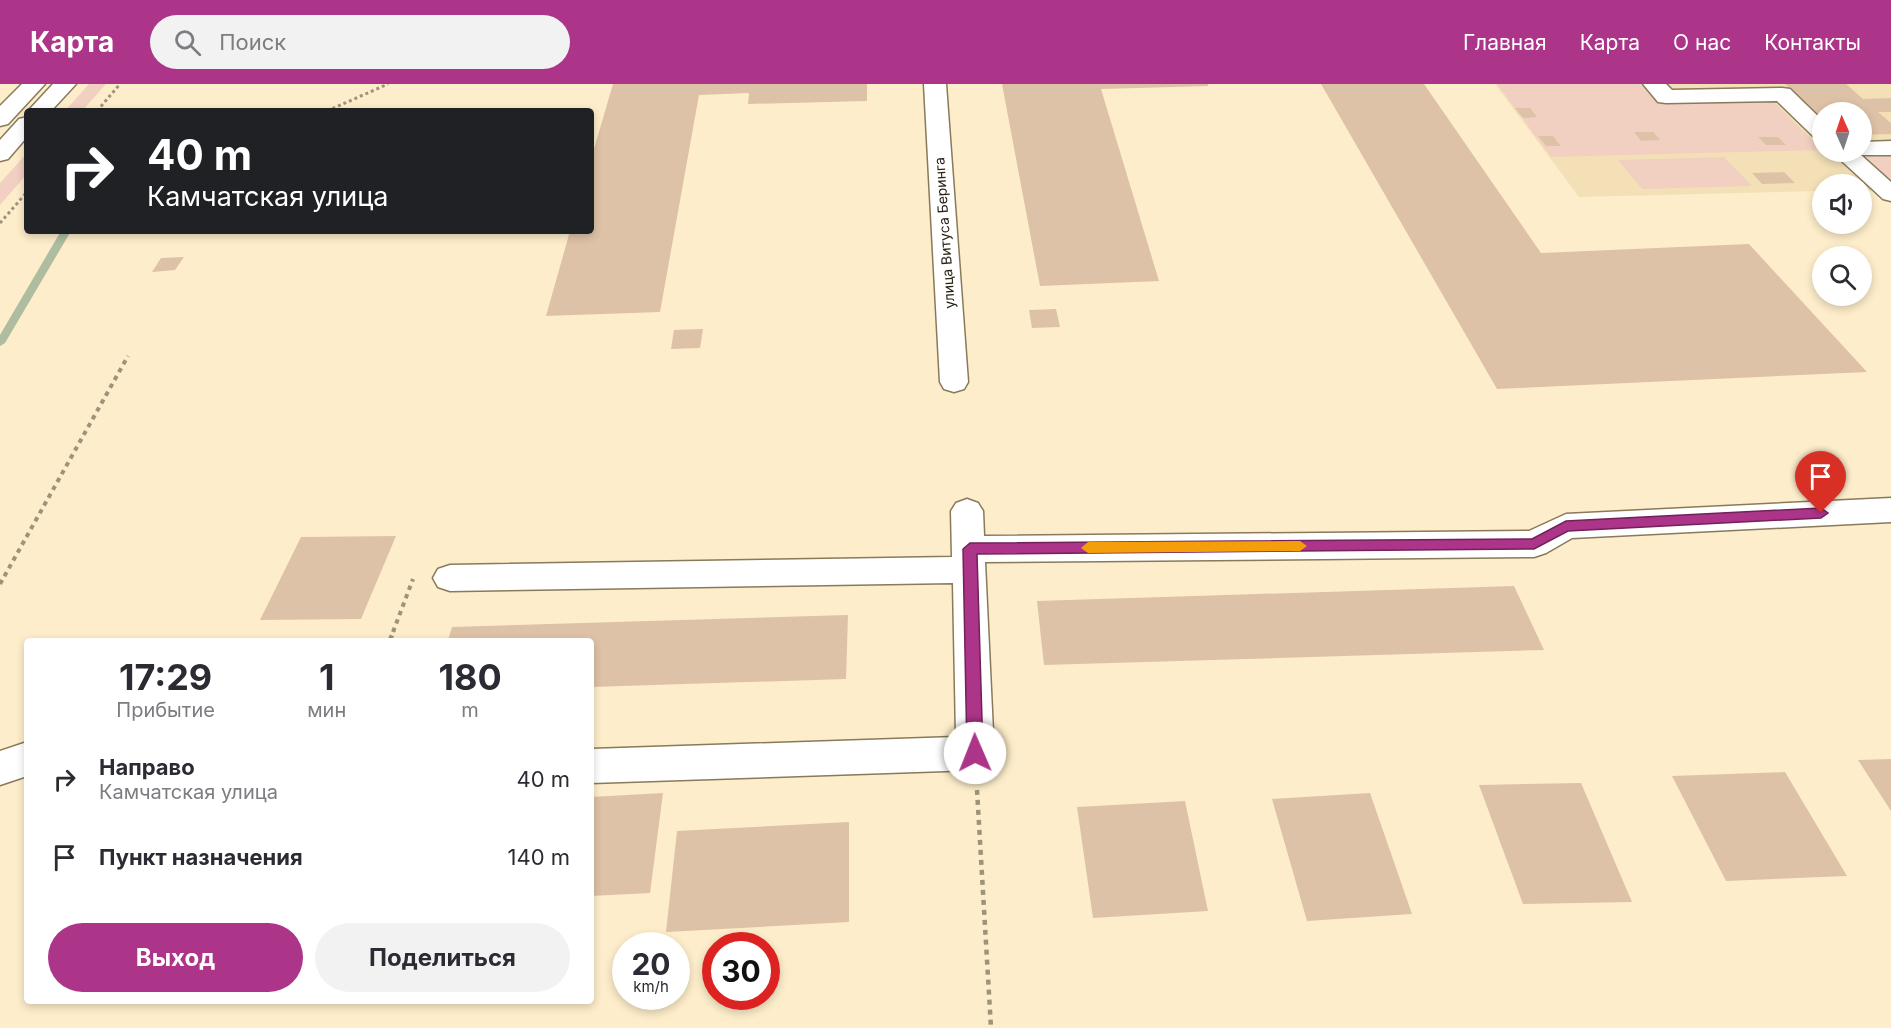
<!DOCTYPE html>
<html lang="ru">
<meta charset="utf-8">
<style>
:root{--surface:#fff;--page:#f2f2f3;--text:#2b2b33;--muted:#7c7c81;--accent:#ac3489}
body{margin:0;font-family:Inter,sans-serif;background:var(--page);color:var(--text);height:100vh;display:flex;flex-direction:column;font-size:22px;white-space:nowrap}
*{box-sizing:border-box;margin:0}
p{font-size:20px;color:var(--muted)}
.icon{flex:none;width:33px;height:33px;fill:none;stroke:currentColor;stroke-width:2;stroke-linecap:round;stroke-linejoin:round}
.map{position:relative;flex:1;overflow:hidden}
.drawer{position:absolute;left:24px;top:554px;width:570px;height:366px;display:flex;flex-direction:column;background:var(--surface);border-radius:6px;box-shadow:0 3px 9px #0003}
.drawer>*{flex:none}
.banner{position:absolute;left:24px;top:24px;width:570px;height:126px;border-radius:6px;box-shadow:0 3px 9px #0003;background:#202124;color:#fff;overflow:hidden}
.needle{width:39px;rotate:357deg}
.tools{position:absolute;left:1812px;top:18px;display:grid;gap:12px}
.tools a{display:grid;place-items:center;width:60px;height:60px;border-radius:50%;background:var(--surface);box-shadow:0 3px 9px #0003;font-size:30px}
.speed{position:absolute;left:612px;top:848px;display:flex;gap:12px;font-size:30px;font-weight:700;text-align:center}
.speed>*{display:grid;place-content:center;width:78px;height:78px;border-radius:50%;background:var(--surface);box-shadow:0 3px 9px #0003;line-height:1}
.speed small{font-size:15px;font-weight:400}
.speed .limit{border:9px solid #d22;background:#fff;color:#111}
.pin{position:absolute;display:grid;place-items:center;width:51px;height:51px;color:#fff;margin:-62px -26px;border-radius:50% 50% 50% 0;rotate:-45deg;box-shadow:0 0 6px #0007}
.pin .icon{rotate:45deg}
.me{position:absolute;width:66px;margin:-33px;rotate:359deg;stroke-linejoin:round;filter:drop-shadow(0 0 4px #0008)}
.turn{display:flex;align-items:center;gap:21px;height:126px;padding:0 24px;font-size:27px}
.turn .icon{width:78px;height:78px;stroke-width:2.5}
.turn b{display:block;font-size:42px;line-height:51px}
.eta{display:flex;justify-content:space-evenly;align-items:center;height:102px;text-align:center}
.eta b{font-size:36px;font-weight:700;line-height:42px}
.cta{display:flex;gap:12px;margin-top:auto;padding:12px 24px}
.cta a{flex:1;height:69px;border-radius:36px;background:var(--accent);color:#fff;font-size:24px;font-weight:700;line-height:69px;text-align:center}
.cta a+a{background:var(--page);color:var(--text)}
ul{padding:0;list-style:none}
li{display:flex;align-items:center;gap:18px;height:78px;padding:0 24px}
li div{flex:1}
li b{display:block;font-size:22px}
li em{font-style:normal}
header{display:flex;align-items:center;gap:36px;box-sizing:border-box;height:84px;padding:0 30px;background:var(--accent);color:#fff}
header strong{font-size:28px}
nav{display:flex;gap:33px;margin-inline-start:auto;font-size:21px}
.search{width:420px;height:54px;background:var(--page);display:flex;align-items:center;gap:15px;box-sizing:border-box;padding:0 21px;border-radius:33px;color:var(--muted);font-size:22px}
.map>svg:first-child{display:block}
</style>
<header>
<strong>Карта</strong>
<div class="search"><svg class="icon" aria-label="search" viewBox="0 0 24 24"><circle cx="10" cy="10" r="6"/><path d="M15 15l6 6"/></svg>Поиск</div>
<nav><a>Главная</a><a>Карта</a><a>О нас</a><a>Контакты</a></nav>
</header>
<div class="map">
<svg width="1891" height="944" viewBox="0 0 1891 944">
<rect width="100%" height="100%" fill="#fdedca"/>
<!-- built -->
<path fill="#f3e0b6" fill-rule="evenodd" d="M1495,0H1891V106L1862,107V100H1822V107L1579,113ZM1822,28H1862V68H1822Z"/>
<!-- green -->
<path fill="#f1d0c2" d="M89,0H106L82,27H65Z
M1497,0H1640L1656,17L1770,14L1822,66L1551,73Z
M1891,67V103L1851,68Z
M27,69V90L0,121V99Z
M1724,73L1752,102L1642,105L1618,76Z"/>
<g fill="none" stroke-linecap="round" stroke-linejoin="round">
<!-- stream -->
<path fill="#aebc9f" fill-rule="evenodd" d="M61,147H71L5,259L0,262V251Z"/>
</g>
<!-- building -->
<path fill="#dec2a7" d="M613,0H867V17L748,20L749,9L699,11L660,228L546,232L570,147H591V75Z
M1002,0H1208V2L1101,5L1159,197L1040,202Z
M1321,0H1424L1541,169L1749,160L1867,288L1497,305Z
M1785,0H1846L1863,15L1891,14V28H1878L1891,39V50L1862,51V28H1822V35Z
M1515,24H1530L1537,33L1523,34Z
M1634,48H1653L1660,56L1641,57Z
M1538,52H1553L1561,62H1546Z
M1758,53H1778L1786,61H1766Z
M1784,88L1795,99L1762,100L1752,89Z
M184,173L175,186L152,188L161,174Z
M1056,225L1060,243L1032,244L1029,226Z
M703,245L700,264L671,265L674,246Z
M396,452L361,535L260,536L301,453Z
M1514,502L1544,566L1044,581L1037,517Z
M848,531L846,595L591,603V556H448L452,543Z
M1891,675V727L1858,676Z
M1785,688L1847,792L1726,797L1672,692Z
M1581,699L1632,818L1523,820L1479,701Z
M663,709L650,809L591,812V713Z
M1370,709L1412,830L1307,837L1272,715Z
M1185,717L1208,827L1093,834L1077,723Z
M849,738V838L666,848L677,747Z"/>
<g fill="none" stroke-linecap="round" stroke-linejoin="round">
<defs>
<path id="minor" d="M924,0H946L968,298L964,305L954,308L944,305L940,298Z
M1643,0H1666L1672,6L1782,4L1790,5L1822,36V55L1814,53L1777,17L1666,19L1658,18Z
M1891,57V71H1861L1891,98V117L1883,115L1832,68H1862V58Z
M1891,414V438L1572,454L1546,469L1534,473L985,478L994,669L988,681L975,686L591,699V665L956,653L953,499L450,507L438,503L433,494L438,485L450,481L952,473L951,427L956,419L967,415L978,419L983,427L984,452L1529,447L1566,430Z
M27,658V692L0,701V667Z"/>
<path id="major" d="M22,0H45L8,40L0,42V22Z
M53,0H76L51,27H28Z
M27,33V53L8,75L0,77V56L19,35Z"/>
</defs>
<!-- minor casing -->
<use href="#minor" stroke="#887a5a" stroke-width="3"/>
<!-- major casing -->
<use href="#major" stroke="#887a5a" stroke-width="3"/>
<!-- path-far2 -->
<path stroke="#9e937a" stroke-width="3" stroke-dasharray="3 3" stroke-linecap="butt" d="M97,27L120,0
M327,27L388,0
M0,139L27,108"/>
<!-- path-far1 -->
<path stroke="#9e937a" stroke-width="4" stroke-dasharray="4.5 4.5" stroke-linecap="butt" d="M0,500L128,272
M393,548L413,495"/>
<!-- path -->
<path stroke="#9e937a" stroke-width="4.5" stroke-dasharray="5 5" stroke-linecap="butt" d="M390,556L394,546
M977,706L991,944"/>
<!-- minor -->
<use href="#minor" fill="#fff" fill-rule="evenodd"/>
<!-- major -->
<use href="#major" fill="#fff" fill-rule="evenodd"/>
</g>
<!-- route -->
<path fill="#ac3489" stroke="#702259" stroke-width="1.5" d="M1821,424L1828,429L1821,434L1568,447L1534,465L977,470L983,669L980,674L975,676L969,674L967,669L963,465L970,459L1532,455L1566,437Z"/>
<!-- slow -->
<path fill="#f59e0b" d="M1300,457L1307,462L1300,467L1088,469L1081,464L1088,458Z"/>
<g text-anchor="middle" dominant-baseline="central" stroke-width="4.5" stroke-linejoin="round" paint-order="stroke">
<!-- far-street labels -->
<g font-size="14" fill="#292416" stroke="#fff">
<text transform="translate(944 149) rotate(-94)">улица Витуса Беринга</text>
</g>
</g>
</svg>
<div class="tools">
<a><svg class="needle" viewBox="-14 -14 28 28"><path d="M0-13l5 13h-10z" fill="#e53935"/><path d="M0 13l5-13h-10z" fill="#7c7c81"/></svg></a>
<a><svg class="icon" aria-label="sound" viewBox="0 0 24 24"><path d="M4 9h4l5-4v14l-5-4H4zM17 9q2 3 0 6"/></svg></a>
<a><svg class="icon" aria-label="search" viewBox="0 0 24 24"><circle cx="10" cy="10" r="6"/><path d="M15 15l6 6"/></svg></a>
</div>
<div class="speed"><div>20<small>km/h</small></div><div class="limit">30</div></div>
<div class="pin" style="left:1821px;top:429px;background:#d93025"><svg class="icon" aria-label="arrive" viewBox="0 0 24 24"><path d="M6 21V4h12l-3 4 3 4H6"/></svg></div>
<svg class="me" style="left:975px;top:669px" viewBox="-20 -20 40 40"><circle r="19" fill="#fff"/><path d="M0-13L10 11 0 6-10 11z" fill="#ac3489"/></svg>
<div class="banner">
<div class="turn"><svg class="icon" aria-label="right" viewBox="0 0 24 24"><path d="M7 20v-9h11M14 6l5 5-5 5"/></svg><div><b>40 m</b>Камчатская улица</div></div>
</div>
<section class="drawer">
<div class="eta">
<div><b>17:29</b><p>Прибытие</p></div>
<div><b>1</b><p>мин</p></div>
<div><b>180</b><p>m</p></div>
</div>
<ul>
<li><svg class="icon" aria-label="right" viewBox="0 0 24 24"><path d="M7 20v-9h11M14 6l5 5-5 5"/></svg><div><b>Направо</b><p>Камчатская улица</p></div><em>40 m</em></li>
<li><svg class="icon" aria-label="arrive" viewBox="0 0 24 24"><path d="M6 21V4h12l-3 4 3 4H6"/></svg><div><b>Пункт назначения</b></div><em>140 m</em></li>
</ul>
<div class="cta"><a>Выход</a><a>Поделиться</a></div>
</section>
</div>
